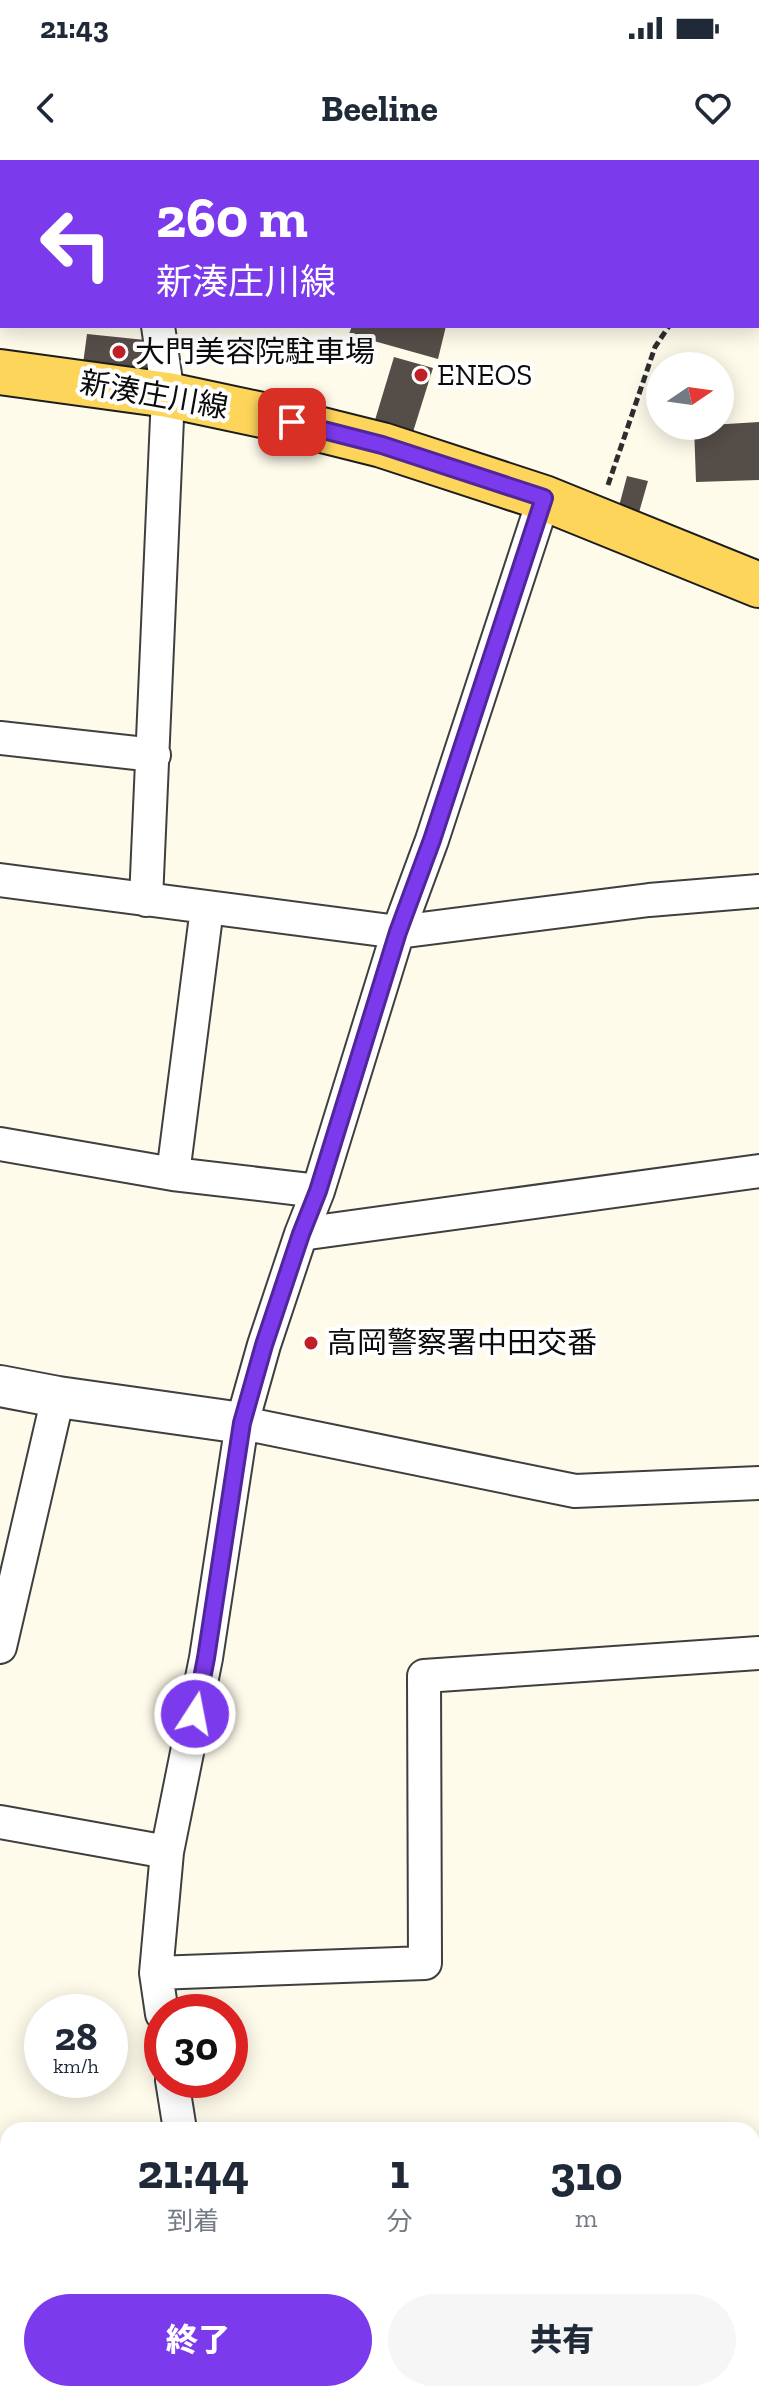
<!DOCTYPE html>
<html lang="ja">
<meta charset="utf-8">
<style>
:root{--surface:#fff;--page:#f6f6f7;--text:#1f2937;--muted:#747a83;--accent:#7c3aed}
body{margin:0;font-family:"Zilla Slab","Noto Sans JP",serif;background:var(--page);color:var(--text);height:100vh;display:flex;flex-direction:column;font-size:30px;white-space:nowrap}
*{box-sizing:border-box;margin:0}
p{font-size:26px;color:var(--muted)}
.icon{flex:none;width:44px;height:44px;fill:none;stroke:currentColor;stroke-width:2;stroke-linecap:round;stroke-linejoin:round}
.map{position:relative;flex:1;overflow:hidden}
.drawer{position:absolute;left:0px;top:1962px;width:760px;height:280px;display:flex;flex-direction:column;background:var(--surface);border-radius:24px 24px 0 0;box-shadow:0 4px 20px #0003}
.drawer>*{flex:none}
.guide{position:absolute;left:0px;top:0px;width:760px;height:168px;box-shadow:0 4px 20px #0003;background:#7c3aed;color:#fff;overflow:hidden}
.needle{width:52px;rotate:77deg}
.fabs{position:absolute;left:646px;top:192px;display:grid;gap:16px}
.fabs a{display:grid;place-items:center;width:88px;height:88px;border-radius:50%;background:var(--surface);box-shadow:0 4px 20px #0003;font-size:40px}
.speed{position:absolute;left:24px;top:1834px;display:flex;gap:16px;font-size:40px;font-weight:700;text-align:center}
.speed>*{display:grid;place-content:center;width:104px;height:104px;border-radius:50%;background:var(--surface);box-shadow:0 4px 20px #0003;line-height:1}
.speed small{font-size:20px;font-weight:400}
.speed .limit{border:12px solid #d22;background:#fff;color:#111}
.pin{position:absolute;display:grid;place-items:center;width:68px;height:68px;color:#fff;margin:-34px;border-radius:16px;box-shadow:0 4px 12px #0006}
.me{position:absolute;width:88px;margin:-44px;rotate:11deg;stroke-linejoin:round;filter:drop-shadow(0 0 6px #0008)}
.turn{display:flex;align-items:center;gap:28px;height:168px;padding:0 24px;font-size:36px}
.turn .icon{width:104px;height:104px;stroke-width:2.5}
.turn b{display:block;font-size:56px;line-height:68px}
.eta{display:flex;justify-content:space-evenly;align-items:center;height:136px;text-align:center}
.eta b{font-size:48px;font-weight:800;line-height:56px}
.cta{display:flex;gap:16px;margin-top:auto;padding:16px 24px}
.cta a{flex:1;height:92px;border-radius:48px;background:var(--accent);color:#fff;font-size:32px;font-weight:800;line-height:92px;text-align:center}
.cta a+a{background:var(--page);color:var(--text)}
.status{display:flex;justify-content:space-between;align-items:center;height:56px;padding:0 40px;background:var(--surface);direction:ltr}
.status svg{height:22px;fill:currentColor}
header{display:flex;justify-content:space-between;align-items:center;height:104px;padding:0 24px;background:var(--surface);font-size:36px;font-weight:800}
.map>svg:first-child{display:block}
</style>
<div class="status"><b>21:43</b><svg viewBox="0 0 49 12"><path d="M0 12V9h3v3zM5 12V6h3v6zM10 12V3h3v9zM15 12V0h3v12zM26 1h20v11H26zM47 4h2v5h-2z"/></svg></div>
<header><svg class="icon" aria-label="back" viewBox="0 0 24 24"><path d="M15 5l-7 7 7 7"/></svg>Beeline<svg class="icon" aria-label="heart" viewBox="0 0 24 24"><path d="M12 20l-8-8c-3-5 5-10 8-4 3-6 11-1 8 4z"/></svg></header>
<div class="map">
<svg width="759" height="2242" viewBox="0 0 759 2242">
<rect width="100%" height="100%" fill="#fffbeb"/>
<!-- building -->
<path fill="#554d48" d="M352,166H446L438,199L349,174Z
M87,174L155,181L151,211L83,204Z
M394,197L433,208L413,272L375,260Z
M759,262V320L696,322L694,266Z
M627,316L648,321L638,356L618,350Z"/>
<g fill="none" stroke-linecap="round" stroke-linejoin="round">
<defs>
<path id="minor" d="M132,0V2
M0,578L154,595
M0,720L398,772L649,740L759,731
M146,740L168,235L158,166
M0,984L173,1014L318,1031
M173,1014L207,748
M301,1074L759,1011
M242,1263L575,1331L759,1323
M0,1487L58,1237
M0,1662L167,1692
M156,1813L425,1803L424,1516L759,1493
M162,1854L156,1813L167,1692L206,1498L242,1263L264,1185L301,1074L318,1031L398,772L432,680L544,338
M172,1920L180,1970
M205,2234V2242"/>
<path id="tertiary" d="M0,1226L58,1237L242,1263
M752,2065H759
M0,2074L8,2073"/>
<path id="primary" d="M0,212L168,235L262,255L382,285L544,338L759,425"/>
</defs>
<!-- minor casing -->
<use href="#minor" stroke="#3f3f3f" stroke-width="36"/>
<!-- tertiary casing -->
<use href="#tertiary" stroke="#3f3f3f" stroke-width="44"/>
<!-- primary casing -->
<use href="#primary" stroke="#1d1d1d" stroke-width="48"/>
<!-- path -->
<path stroke="#2e2e2e" stroke-width="5" stroke-dasharray="8 4" stroke-linecap="butt" d="M758,30L759,29
M608,325L655,187L669,166"/>
<!-- minor -->
<use href="#minor" stroke="#fff" stroke-width="32"/>
<!-- tertiary -->
<use href="#tertiary" stroke="#fff" stroke-width="40"/>
<!-- primary -->
<use href="#primary" stroke="#fed55b" stroke-width="44"/>
</g>
<g fill="none" stroke-linecap="round" stroke-linejoin="round">
<defs>
<path id="route" d="M195,1554L206,1498L242,1263L264,1185L301,1074L318,1031L398,772L432,680L544,338L382,285L292,262"/>
</defs>
<!-- route casing -->
<use href="#route" stroke="#51269a" stroke-width="20"/>
<!-- route -->
<use href="#route" stroke="#7c3aed" stroke-width="14"/>
</g>
<!-- markers -->
<g fill="#c11f28" stroke="#fff" stroke-width="3">
<circle cx="119" cy="192" r="8"/>
<circle cx="421" cy="215" r="8"/>
<circle cx="311" cy="1183" r="8"/>
</g>
<g text-anchor="middle" dominant-baseline="central" stroke-width="8" stroke-linejoin="round" paint-order="stroke">
<!-- poi labels -->
<g font-size="30" fill="#0c0c0c" stroke="#fff" text-anchor="start">
<text x="135" y="192">大門美容院駐車場</text>
<text x="437" y="215">ENEOS</text>
<text x="327" y="1183">高岡警察署中田交番</text>
</g>
<!-- street labels -->
<g font-size="30" fill="#0c0c0c" stroke="#fff">
<text transform="translate(154 235) rotate(10)">新湊庄川線</text>
</g>
</g>
</svg>
<div class="fabs">
<a><svg class="needle" viewBox="-14 -14 28 28"><path d="M0-13l5 13h-10z" fill="#e53935"/><path d="M0 13l5-13h-10z" fill="#747a83"/></svg></a>
</div>
<div class="speed"><div>28<small>km/h</small></div><div class="limit">30</div></div>
<div class="pin" style="left:292px;top:262px;background:#d93025"><svg class="icon" aria-label="arrive" viewBox="0 0 24 24"><path d="M6 21V4h12l-3 4 3 4H6"/></svg></div>
<svg class="me" style="left:195px;top:1554px" viewBox="-20 -20 40 40"><circle r="17" fill="#7c3aed" stroke="#fff" stroke-width="3"/><path d="M0-11L8 9 0 5-8 9z" fill="#fff"/></svg>
<div class="guide">
<div class="turn"><svg class="icon" aria-label="left" viewBox="0 0 24 24"><path d="M17 20v-9H6M10 6l-5 5 5 5"/></svg><div><b>260 m</b>新湊庄川線</div></div>
</div>
<section class="drawer">
<div class="eta">
<div><b>21:44</b><p>到着</p></div>
<div><b>1</b><p>分</p></div>
<div><b>310</b><p>m</p></div>
</div>
<div class="cta"><a>終了</a><a>共有</a></div>
</section>
</div>
